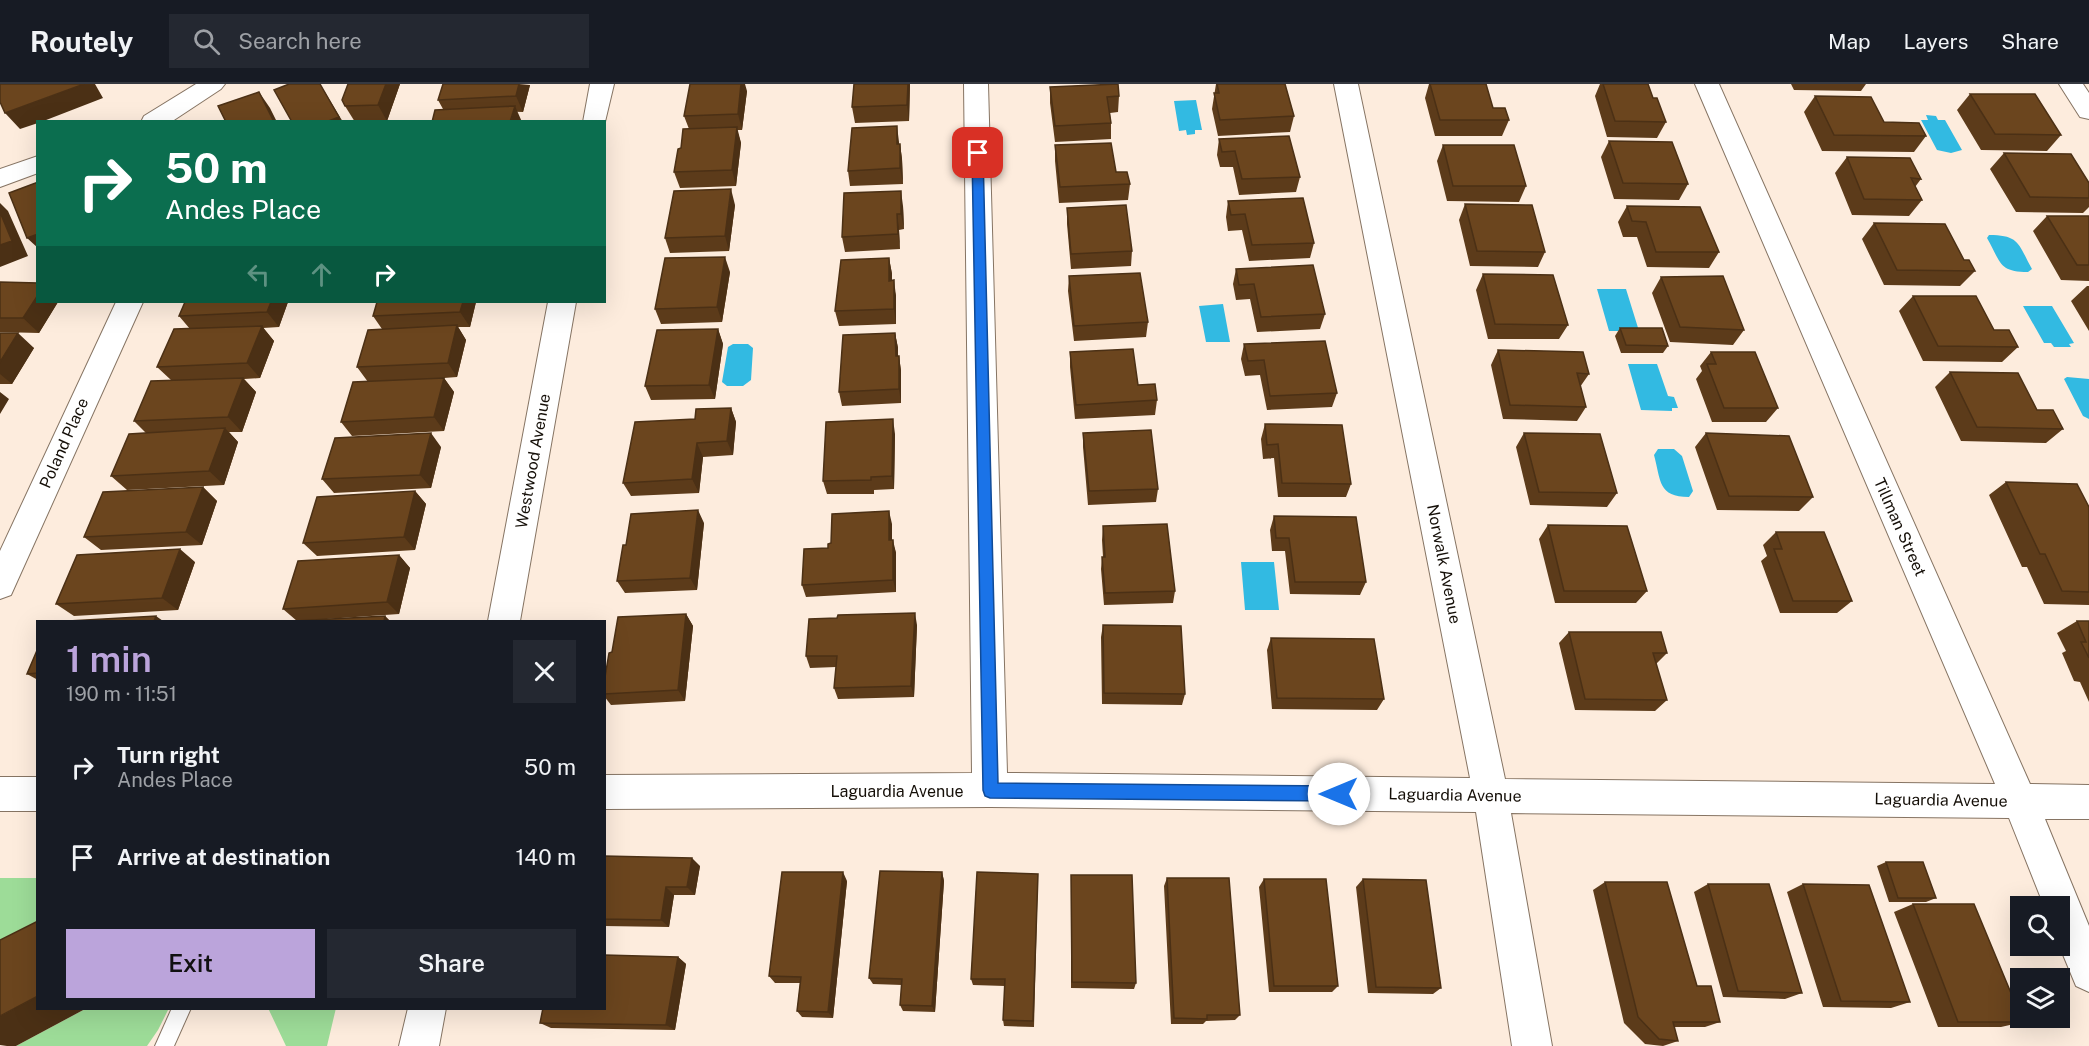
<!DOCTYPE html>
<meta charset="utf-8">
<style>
:root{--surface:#171b24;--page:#242831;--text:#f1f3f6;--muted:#9ea1a6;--line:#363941;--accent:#bba4db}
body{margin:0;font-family:"Public Sans",sans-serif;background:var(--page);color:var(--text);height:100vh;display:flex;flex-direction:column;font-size:22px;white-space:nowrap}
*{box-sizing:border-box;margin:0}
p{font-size:20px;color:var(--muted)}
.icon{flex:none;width:33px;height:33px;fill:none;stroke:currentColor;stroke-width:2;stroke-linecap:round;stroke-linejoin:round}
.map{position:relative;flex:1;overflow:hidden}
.sheet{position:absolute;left:36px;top:536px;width:570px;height:390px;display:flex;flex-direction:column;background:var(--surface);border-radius:0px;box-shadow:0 6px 24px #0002}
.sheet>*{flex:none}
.top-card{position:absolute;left:36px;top:36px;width:570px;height:183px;border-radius:0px;box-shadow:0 6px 24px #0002;background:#0b6e4f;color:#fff;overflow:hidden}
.buttons{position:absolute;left:2010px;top:812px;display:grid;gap:12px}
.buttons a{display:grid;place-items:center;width:60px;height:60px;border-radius:0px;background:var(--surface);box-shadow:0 6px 24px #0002;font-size:30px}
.pin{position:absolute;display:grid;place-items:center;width:51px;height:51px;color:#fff;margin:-26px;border-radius:12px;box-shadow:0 3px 9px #0006}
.me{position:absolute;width:66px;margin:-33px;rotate:270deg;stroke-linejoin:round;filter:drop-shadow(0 0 4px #0008)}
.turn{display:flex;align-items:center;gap:21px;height:126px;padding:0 30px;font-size:27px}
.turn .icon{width:78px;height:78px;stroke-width:2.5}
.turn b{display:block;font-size:42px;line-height:51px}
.lanes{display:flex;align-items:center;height:57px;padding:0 30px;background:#0003;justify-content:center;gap:30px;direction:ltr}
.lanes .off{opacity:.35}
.round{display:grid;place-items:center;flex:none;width:63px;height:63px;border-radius:0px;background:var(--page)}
.head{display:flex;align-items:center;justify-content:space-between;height:102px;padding:0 30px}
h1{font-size:36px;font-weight:600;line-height:45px;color:var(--accent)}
.cta{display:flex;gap:12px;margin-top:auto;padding:12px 30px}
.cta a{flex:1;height:69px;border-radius:0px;background:var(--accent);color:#111;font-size:24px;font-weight:600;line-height:69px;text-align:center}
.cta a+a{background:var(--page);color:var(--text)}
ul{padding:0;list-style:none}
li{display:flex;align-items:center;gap:18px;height:90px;padding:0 30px}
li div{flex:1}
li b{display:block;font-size:22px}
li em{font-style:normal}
header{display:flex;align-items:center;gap:36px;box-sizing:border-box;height:84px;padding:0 30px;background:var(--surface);border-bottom:2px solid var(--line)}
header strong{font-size:28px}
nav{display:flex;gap:33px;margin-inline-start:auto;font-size:21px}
.search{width:420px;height:54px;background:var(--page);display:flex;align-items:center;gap:15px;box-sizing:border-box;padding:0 21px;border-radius:0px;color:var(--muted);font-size:22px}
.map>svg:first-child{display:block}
</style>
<header>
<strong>Routely</strong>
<div class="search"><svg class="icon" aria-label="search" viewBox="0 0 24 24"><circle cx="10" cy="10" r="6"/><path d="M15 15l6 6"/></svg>Search here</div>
<nav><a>Map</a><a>Layers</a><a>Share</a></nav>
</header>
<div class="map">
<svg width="2089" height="962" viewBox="0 0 2089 962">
<rect width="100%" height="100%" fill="#fdecdd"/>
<!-- green -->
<path fill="#9ddc98" d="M0,794H37V877L0,903Z
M87,924H169L158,946L147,962H16Z
M268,924H336L327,962H286Z"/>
<!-- water -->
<path fill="#32bae2" d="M1196,16L1202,46H1195V50L1187,51L1186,46L1179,47L1174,17Z
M1926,31L1936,32L1938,36H1945L1962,66L1951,69L1937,66L1921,36H1928Z
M1989,151C2020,151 2018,160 2032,185L2028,188C1998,188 2001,178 1987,154Z
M1597,205H1626L1639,247H1609Z
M1223,220L1230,258H1206L1199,222Z
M2023,222H2052L2074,259L2069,260L2071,263H2054L2051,259H2044Z
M733,260H748L753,264L751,296L743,302H727L722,298L728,263Z
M1628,280H1657L1668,312L1674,313L1678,324H1672V327L1641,326Z
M2067,293L2089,295V335L2083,332L2064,295Z
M1658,365H1674L1682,372L1693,407L1689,413C1658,413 1661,397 1654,371Z
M1241,478H1274L1279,526H1245Z"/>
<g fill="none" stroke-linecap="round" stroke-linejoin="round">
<defs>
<path id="service" d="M172,924H191L174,962H155Z"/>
<path id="minor" d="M196,0H225L221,5L171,38H141L144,32Z
M590,0H614L604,42V38H583Z
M964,0H988L1007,689L1470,694L1334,0H1358L1505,695L1995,700L1695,0H1719L2030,700L2089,701V735H2045L2089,842V908L2076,902L2059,861L2060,822H2044L2009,734L1511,729L1552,962H1512L1476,728L990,723L604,725V691L972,689Z
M2059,0H2083L2089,9V35L2080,33Z
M38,72V89L0,103V85Z
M116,218H143L11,511L0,515V467Z
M548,218H576L520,537H488Z
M0,693H38V727H0Z
M408,924H446L439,962H399Z"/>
</defs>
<!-- service casing -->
<use href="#service" stroke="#867463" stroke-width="2"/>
<!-- minor casing -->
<use href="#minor" stroke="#867463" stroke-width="2"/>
<!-- service -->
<use href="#service" fill="#fff" fill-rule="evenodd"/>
<!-- minor -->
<use href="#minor" fill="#fff" fill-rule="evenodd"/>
</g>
<!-- wall -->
<path fill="#5c3b1a" d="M348,0H400L387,37L355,38L345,22Z
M854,0H910L909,37L855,39L852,23Z
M1216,0H1285L1294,32L1290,48L1218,52L1212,25Z
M1429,0H1486L1493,24L1509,36L1502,52H1435L1425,14Z
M1600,0H1648L1653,14L1666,38L1657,54L1607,53L1595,12Z
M1791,0H1866L1861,7L1794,6Z
M530,1L523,28L443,25L438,16Z
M1050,3L1119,12L1118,28L1110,29L1111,39V55L1055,58L1050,19Z
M747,7L742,46H737L741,59L736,102L680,104L674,88L681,64L689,45L684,32Z
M1970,10L2061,51L2047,67L1981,66L1957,26Z
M1815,12L1884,38L1926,52L1914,68L1822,67L1804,28Z
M1219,55L1300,93L1296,108L1239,111L1233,83H1220L1217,71Z
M1609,57L1688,100L1679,116L1614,115L1601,73Z
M899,60H900L902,75L903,100L850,102L848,87Z
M1055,61L1116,88L1130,100L1128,116L1059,119L1055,77Z
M1443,61L1526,102L1519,118L1447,117L1437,77Z
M2004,69L2089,99V123L2083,129L2016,128L1990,85Z
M1847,73L1921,95L1915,103L1922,116L1909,132L1852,131L1835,89Z
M1228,117L1314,159L1310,174L1249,177L1242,146L1228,147L1226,133Z
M1465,120L1545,168L1538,183L1470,182L1459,136Z
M735,121L729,167L670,169L665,154Z
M903,122L904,145L899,146L900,165L845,168L842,153Z
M1627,122L1719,168L1709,184L1647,183L1637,153H1623L1618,138Z
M1067,124L1132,167L1131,182L1071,185L1067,140Z
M2047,132H2089V197L2061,196L2033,147Z
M1874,139L1964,176L1975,187L1960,202L1884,201L1862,155Z
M889,174L892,190V196L896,212V240L839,242L835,227Z
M1236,185L1325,230L1320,245L1257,248L1250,215L1236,216L1233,200Z
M730,188L722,238L661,240L655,225Z
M1483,190L1568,241L1559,255H1488L1476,206Z
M1069,192L1148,238L1146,253L1074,257L1068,207Z
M1661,193L1744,246L1733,261L1670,258L1652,209Z
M0,198L38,218H58L39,249L0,248Z
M2087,202H2089V247L2071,217Z
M1913,212L1994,246L2018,263L2002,278L1923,277L1899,227Z
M288,218L279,243L263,244L274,257L260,294L244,295L256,308L242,348H229L238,358L224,401L127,406L111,392L146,349L134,337L171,296L157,283L190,245L179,232Z
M476,218L470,243H458L466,256L457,293L444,294L454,308L444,347L352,352L341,338L368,298L357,283L382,245L373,232Z
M1620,244L1668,262L1663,269H1621L1615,252Z
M718,245L723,260L715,315L651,316L645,302Z
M0,249L34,264L12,300H0Z
M895,249L898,264V272H899L901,287V319L842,322L839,308Z
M1244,260L1337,309L1332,323L1267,326L1260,291L1245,292L1241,275Z
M1498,266L1589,290L1580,303L1586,323L1577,337L1503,335L1491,281Z
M1070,268L1138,301L1157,316L1155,331L1075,335L1070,283Z
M1711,268L1778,324L1766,338H1712L1696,295L1702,287L1700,282Z
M1950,288L2037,326L2063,345L2046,359L1961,357L1935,303Z
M731,324L736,338L733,371L703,373L699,409L631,412L623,399L695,335Z
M1265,340L1351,400L1346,413H1278L1274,374L1263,375L1261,355Z
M1083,349L1158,405L1156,418L1088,421L1083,363Z
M1524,349L1617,409L1607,423L1530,421L1516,363Z
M1706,349L1813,413L1799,427L1717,426L1695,363Z
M895,350L894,405L874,406V410H827L823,397Z
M441,363L431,404L334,409L322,395Z
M2006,398L2089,423V521L2044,520L2027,483H2022L1989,411Z
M203,403L217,417L202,461L101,466L84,453Z
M415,407L426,420L415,466L317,472L303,459Z
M1274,432L1366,498L1360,511L1290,510L1285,467H1272L1270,446Z
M704,439L697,506L625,509L617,497L626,461Z
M892,440V456L896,469V508L806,513L802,501L831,459Z
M1548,441L1647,507L1636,519H1555L1539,455Z
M1103,442L1175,507L1173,519L1104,521L1101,485L1102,473H1103L1102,456Z
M1776,448L1852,517L1837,529H1780L1761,477L1767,472L1763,461Z
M399,471L410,484L399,530L312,536L385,532L390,537H294H297L283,525Z
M195,478L178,526L74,532L56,520Z
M686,530L693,542L685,617L611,621L604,612V599L612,568Z
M2077,537H2089V618L2080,598L2074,597L2062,569L2066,567L2057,549Z
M917,541L914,613L838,615L834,604L836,583L810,584L806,572Z
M1103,541L1185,610L1182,621L1102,620L1101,553Z
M1569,548L1667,569L1656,580L1667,616L1655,627L1575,626L1559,559Z
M1271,554L1384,615L1377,626L1272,625L1267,566Z
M38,564V596L27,590Z
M604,772L700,782L695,811H674L669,843L604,842Z
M1886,778L1936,814L1926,818H1889L1877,782Z
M942,788L944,797L935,928L903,927L900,921L902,901L873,900L869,894Z
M1038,790L1034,943L1004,942L1003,936L1005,902L973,901L971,895Z
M1071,791L1136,899L1134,905L1071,904Z
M1167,794L1240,931L1235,936L1206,937L1203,940H1171L1164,802Z
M1264,795L1338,902L1332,908H1269L1259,803Z
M1363,795L1441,904L1433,910L1368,909L1356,803Z
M847,797L833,934L802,933L797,927L800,899H775L769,892Z
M1605,798L1697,902L1720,938L1705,943H1674L1678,957L1663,962L1645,960L1624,939L1593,806Z
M1708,800L1802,909L1785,915L1723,913L1694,808Z
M1803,800L1910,918L1891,924L1823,923L1787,808Z
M1913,820L2023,938L2001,943H1938L1894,828Z
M678,873L686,880L675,946L551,944L540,939Z"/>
<!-- shaded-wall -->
<path fill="#4b3015" d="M84,0H95L103,14L41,38H38V39L20,45L5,29Z
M320,0L343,38H326Z
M386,0H400L387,37L378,21Z
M519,0L530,1L523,28L516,12Z
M741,0H745L747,7L742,46L738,30Z
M908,0H910L909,37L907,21Z
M259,8L270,24L277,38H274Z
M515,22L522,38H510Z
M897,42L899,58V76L897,60Z
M737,43L741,59L736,102L732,86Z
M900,60L902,75L903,100L900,84Z
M731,105L735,121L729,167L725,152Z
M901,107L903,122L904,145L901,130Z
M0,119L8,127L28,172L0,183Z
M897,130L899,146L900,165L898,150Z
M38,150V164L27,154Z
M725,173L730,188L722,238L717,223Z
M889,174L892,190L891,212L889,197Z
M894,196L896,212V240L894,225Z
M38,211V218H58L39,249L23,234Z
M271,218H288L279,243L267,228Z
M463,218H476L470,243L460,228Z
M457,241L466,256L457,293L448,279Z
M262,242L274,257L260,294L247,279Z
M718,245L723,260L715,315L709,301Z
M18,249L34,264L12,300L0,290V278Z
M895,249L898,264V287L896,272Z
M899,272L901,287V319L899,305Z
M243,294L256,308L242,348L228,333Z
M444,294L454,308L444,347L434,333Z
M0,308L9,315L0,330Z
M731,324L736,338L733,371L727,357Z
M893,335L895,350L894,405L892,392Z
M225,344L238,358L224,401L209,387Z
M431,349L441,363L431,404L420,391Z
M697,359L703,373L699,409L692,395Z
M203,403L217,417L202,461L186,448Z
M415,407L426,420L415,466L404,453Z
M698,426L704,439L697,506L690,494Z
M889,427L892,440V469L889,456Z
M893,456L896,469V508L893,496Z
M180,465L195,478L178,526L162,514Z
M399,471L410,484L399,530L387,518Z
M915,529L917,541L914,613L911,602Z
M686,530L693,542L685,617L678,606Z
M156,532L163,537H154Z
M385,532L390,537H384Z
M692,774L700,782L695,811L687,803Z
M843,788L847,797L833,934L828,928Z
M942,788L944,797L935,928L932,922Z
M666,803L674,811L669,843L661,836Z
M678,873L686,880L675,946L666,941Z
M38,912V924H87L16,962H7L0,961V932Z"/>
<!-- building -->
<path fill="#6b451e" stroke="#4b3015" stroke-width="1.5" d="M0,0H84L5,29L0,18Z
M289,0H320L339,33L326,38H292L274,6Z
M348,0H386L378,21L345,22L342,16Z
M443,0H519L516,12L438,16Z
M690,0H741L738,30L684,32Z
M854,0H908L907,21L852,23Z
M1118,0L1119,12L1107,13L1111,39L1055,42L1050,3Z
M1217,0H1285L1294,32L1220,36L1214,9H1219Z
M1430,0H1486L1493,24H1505L1509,36H1440Z
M1603,0H1648L1653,14H1657L1666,38L1615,37Z
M259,8L274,38H226L218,22Z
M1970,10H2035L2061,51L1995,50Z
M1815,12L1871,13L1884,38L1919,39L1926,52L1834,51Z
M515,22L510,38H432L435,26Z
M897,42V60H900V84L848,87L852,44Z
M737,43L732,86L674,88L678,65L681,64L683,45Z
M1289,52L1300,93L1242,95L1235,67L1222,68L1219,55Z
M1609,57L1672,58L1688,100L1623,99Z
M1111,59L1116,88H1127L1130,100L1060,103L1055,61Z
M1443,61H1514L1526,102H1453Z
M2004,69L2071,70L2089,99V114L2030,113Z
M1847,73L1910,74L1921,95L1911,94L1922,116L1864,115Z
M38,98V150L27,154L9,109Z
M731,105L725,152L665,154L674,107Z
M901,107V130H897L898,150L842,153L844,109Z
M1303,114L1314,159L1252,161L1245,130L1231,131L1228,117Z
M1465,120L1532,121L1545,168L1477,167Z
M1126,121L1132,167L1071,170L1067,124Z
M1627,122L1700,123L1719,168H1656L1646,138L1632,137Z
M0,128L12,157L0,161Z
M2047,132H2089V181H2077Z
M1874,139L1945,140L1964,176H1969L1975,187L1897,186Z
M725,173L717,223L655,225L665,174Z
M889,174V197L894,196V225L835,227L841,176Z
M1313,181L1325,230L1261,233L1254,200L1239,201L1236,185Z
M1140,189L1148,238L1074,242L1069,192Z
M1483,190L1553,191L1568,241L1495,240Z
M1723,192L1744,246L1680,243L1661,193Z
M0,198L38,199V211L23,234H0Z
M1913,212H1976L1994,246H2009L2018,263L1938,262Z
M185,218H271L267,228L179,232Z
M377,218H463L460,228L373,232Z
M457,241L448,279L357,283L368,246Z
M262,242L247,279L157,283L174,245Z
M1620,244H1662L1668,262L1626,261Z
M718,245L709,301L645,302L657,246Z
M0,249H18L0,278Z
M895,249L896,272H899V305L839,308L843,251Z
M1325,257L1337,309L1270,312L1264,276L1248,277L1244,260Z
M1133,265L1138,301L1155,300L1157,316L1076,321L1070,268Z
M1498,266L1583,268L1589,290L1577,289L1586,323L1510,321Z
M1711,268H1755L1778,324H1724L1707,280H1716Z
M1950,288L2018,289L2037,326H2053L2063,345L1977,343Z
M243,294L228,333L134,337L151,297Z
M444,294L434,333L341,338L353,298Z
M731,324L727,357L697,359L692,395L623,399L635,338L695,335L696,325Z
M893,335L892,392L871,393V396L823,397L826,338Z
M1265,340L1342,341L1351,400L1282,399L1278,360L1267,361Z
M225,344L209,387L111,392L129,350Z
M1151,346L1158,405L1089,407L1083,349Z
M431,349L420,391L322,395L335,354Z
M1524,349L1600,350L1617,409L1539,408Z
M1706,349L1789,352L1813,413L1729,412Z
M2006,398L2077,400L2089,423V508L2062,507L2045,470H2040Z
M203,403L186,448L84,453L103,408Z
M415,407L404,453L303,459L317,413Z
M698,426L690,494L617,497L623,461H626L631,430Z
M889,427V456H893V496L802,501L804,465L828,464V460L831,459L832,430Z
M1274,432L1356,433L1366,498H1295L1289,454H1276Z
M1167,440L1175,507L1105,509L1102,473H1105L1103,442Z
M1548,441L1627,442L1647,507H1564Z
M1776,448H1824L1852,517H1793L1774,465H1782Z
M180,465L162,514L56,520L77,471Z
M399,471L387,518L283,525L298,477Z
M915,529L911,602L834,604L837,572H806L809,535L837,534L838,531Z
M686,530L678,606L604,610V599L609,569L612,568L618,533Z
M156,532L154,537H68Z
M385,532L384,537H294Z
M2077,537H2089V574L2081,558H2086Z
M1103,541L1181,542L1185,610L1104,609Z
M1569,548H1661L1667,569H1653L1667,616L1585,615Z
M1271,554L1374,555L1384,615L1277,614Z
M38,564V589L27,590Z
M604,772L692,774L687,803H666L661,836L604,835Z
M1886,778H1923L1936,814H1898Z
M880,787L942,788L932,922L900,921L902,895L869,894Z
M782,788H843L828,928L797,927L801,893L769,892Z
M977,788L1038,790L1033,937L1003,936L1005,895H971Z
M1071,791H1132L1136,899L1072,898Z
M1167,794H1229L1240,931H1207V935L1174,934Z
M1264,795H1326L1338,902H1274Z
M1363,795L1426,796L1441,904L1376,903Z
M1605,798H1667L1697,902H1711L1720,938H1673L1678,957L1659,955L1638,933Z
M1708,800H1769L1802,909L1738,907Z
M1803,800L1869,801L1910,918L1841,917Z
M1913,820H1974L2023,938H1958Z
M38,837V912L0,932V856Z
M604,871L678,873L666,941L540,939L543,924H604Z"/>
<!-- route -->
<path fill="#1a73e8" stroke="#114b97" stroke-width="1.5" d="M978,66L983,69L998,699L1339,702L1344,705L1347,710L1344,715L1339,717L990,714L985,712L983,706L972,69Z"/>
<g text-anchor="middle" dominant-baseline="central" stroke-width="6" stroke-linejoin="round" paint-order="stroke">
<!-- street labels -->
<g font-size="16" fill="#150f08" stroke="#fff">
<text transform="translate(64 359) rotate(-66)">Poland Place</text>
<text transform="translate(533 377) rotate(-80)">Westwood Avenue</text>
<text transform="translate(1900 443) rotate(66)">Tillman Street</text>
<text transform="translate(1444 480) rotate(79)">Norwalk Avenue</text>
<text x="897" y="707">Laguardia Avenue</text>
<text transform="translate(1455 711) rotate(1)">Laguardia Avenue</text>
<text transform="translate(1941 716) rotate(1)">Laguardia Avenue</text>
</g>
</g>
</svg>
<div class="buttons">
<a><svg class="icon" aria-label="search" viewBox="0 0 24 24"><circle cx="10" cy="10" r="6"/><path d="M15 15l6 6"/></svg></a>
<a><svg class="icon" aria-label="layers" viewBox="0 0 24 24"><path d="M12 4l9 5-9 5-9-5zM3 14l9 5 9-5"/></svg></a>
</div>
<div class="pin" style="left:978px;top:69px;background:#d93025"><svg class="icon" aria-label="arrive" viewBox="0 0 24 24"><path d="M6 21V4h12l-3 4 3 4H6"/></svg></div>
<svg class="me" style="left:1339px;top:710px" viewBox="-20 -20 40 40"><circle r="19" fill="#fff"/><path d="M0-13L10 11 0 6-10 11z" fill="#1a73e8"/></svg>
<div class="top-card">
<div class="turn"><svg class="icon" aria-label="right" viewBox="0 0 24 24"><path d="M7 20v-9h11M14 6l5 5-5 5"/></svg><div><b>50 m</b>Andes Place</div></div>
<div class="lanes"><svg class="icon off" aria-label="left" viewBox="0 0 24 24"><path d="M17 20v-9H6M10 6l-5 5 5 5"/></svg><svg class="icon off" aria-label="ahead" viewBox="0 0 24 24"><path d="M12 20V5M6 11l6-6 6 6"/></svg><svg class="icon" aria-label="right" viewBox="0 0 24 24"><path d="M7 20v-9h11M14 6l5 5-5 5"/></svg></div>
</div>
<section class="sheet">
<div class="head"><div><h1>1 min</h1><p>190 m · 11:51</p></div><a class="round"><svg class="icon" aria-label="close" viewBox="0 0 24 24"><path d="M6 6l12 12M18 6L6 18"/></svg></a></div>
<ul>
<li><svg class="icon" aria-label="right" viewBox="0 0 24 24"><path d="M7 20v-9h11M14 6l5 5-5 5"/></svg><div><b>Turn right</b><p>Andes Place</p></div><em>50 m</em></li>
<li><svg class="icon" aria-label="arrive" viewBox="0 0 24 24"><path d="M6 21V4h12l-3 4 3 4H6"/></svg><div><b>Arrive at destination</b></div><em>140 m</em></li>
</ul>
<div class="cta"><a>Exit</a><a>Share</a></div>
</section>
</div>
